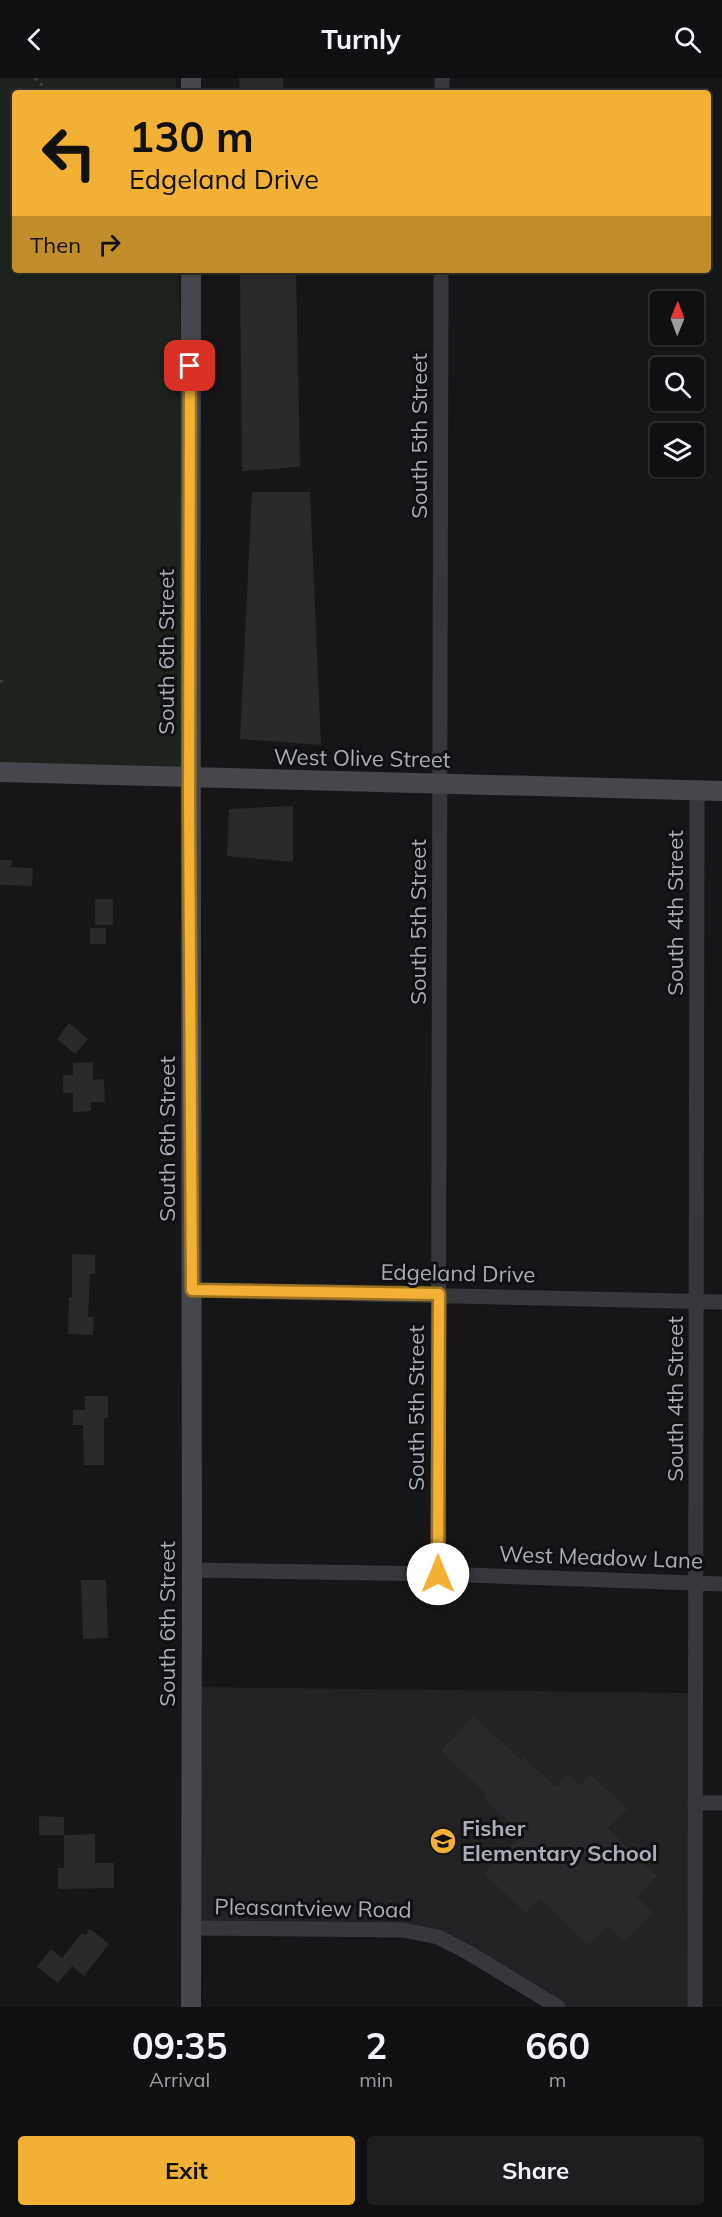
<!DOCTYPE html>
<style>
:root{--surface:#101012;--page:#1e1e20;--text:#f1f3f6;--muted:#9c9d9f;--line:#303032;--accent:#f2b134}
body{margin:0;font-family:Mulish,sans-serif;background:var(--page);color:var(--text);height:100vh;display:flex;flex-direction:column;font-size:22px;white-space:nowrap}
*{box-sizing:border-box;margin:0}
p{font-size:20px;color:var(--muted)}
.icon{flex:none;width:33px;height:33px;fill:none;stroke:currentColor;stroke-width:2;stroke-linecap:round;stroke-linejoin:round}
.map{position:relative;height:1929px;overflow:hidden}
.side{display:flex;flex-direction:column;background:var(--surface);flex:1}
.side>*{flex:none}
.hud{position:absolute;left:12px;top:12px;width:699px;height:183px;border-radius:6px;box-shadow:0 2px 4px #0004,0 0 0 2px var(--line);background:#f2b134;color:#111;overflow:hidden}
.needle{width:39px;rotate:1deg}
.tools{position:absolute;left:650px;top:213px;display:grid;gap:12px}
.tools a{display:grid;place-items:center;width:54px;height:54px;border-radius:6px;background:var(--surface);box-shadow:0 2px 4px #0004,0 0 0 2px var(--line);font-size:30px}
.pin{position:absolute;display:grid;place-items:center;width:51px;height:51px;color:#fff;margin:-26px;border-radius:12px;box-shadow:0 3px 9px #0006}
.me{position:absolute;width:66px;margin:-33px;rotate:0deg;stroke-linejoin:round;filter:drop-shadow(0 0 4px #0008)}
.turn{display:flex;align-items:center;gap:21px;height:126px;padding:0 18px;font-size:27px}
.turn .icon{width:78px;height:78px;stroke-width:2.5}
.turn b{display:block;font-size:42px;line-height:51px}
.then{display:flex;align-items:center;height:57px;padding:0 18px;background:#0003;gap:12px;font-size:22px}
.eta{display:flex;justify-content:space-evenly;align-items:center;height:102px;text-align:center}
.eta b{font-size:36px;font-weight:700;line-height:42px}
.button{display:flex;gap:12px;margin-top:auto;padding:12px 18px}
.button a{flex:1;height:69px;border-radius:6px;background:var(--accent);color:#111;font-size:24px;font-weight:700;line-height:69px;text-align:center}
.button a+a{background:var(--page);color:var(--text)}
header{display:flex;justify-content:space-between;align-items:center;height:78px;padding:0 18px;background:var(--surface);font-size:27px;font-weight:700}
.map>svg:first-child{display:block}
</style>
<header><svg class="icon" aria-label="back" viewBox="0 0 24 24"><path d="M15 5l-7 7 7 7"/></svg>Turnly<svg class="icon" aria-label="search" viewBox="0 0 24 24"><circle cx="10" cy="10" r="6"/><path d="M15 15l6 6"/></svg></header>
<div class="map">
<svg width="722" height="1929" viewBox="0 0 722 1929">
<rect width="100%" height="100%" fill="#161618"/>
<!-- built -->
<path fill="#222225" d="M191,1609L696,1615L695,1929H558L438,1859L191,1850Z"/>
<!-- green -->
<path fill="#1c231d" d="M0,0H176V15H15V192H179L189,699L0,694Z"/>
<!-- building -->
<path fill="#29292c" d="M239,0H283L284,15H240Z
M240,192H296L300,389L242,393Z
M252,414H310L321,667L240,661Z
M293,728V784L227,778L229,731Z
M0,782H12L11,789L33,790L32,808L0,807Z
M95,821H113V847H95Z
M90,850H106V866H90Z
M69,945L88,961L75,976L57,961Z
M93,984V1002L104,1001L105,1024H91V1033L73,1034V1015H63V997H73V985Z
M72,1176L95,1177V1196H90L88,1239H94L93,1257L68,1256L69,1219H72Z
M85,1318H108V1340H104V1387H84L83,1347H73V1332H85Z
M81,1502H106L108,1560L83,1561Z
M474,1638L521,1682L524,1679L555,1709L568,1697L580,1708L590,1696L627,1731L608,1750L657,1798L637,1819L653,1835L625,1864L608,1848L589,1868L540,1821L526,1835L484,1796L516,1763L509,1756L515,1750L484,1720L487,1717L441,1673Z
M39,1738L64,1739V1757H39Z
M95,1756V1785H114V1810L58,1811V1790H64V1757Z
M90,1851L109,1866L84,1898L72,1888L58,1905L37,1889L51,1871L62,1880L82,1855L85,1857Z"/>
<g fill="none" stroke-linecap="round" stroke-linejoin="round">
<!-- path -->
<path stroke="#3d3f44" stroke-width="3" stroke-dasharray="3 4.5" stroke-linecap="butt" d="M35,0L50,15
M0,603L7,604"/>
<!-- street -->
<path stroke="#37383d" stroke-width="15" d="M442,15V0
M192,1212L722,1224
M191,1492L438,1496L722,1506
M438,1496L441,192
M695,1725H722
M191,1850L403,1852L438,1859L469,1875L558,1929
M695,1929L697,712"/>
<!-- secondary -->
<path stroke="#45474d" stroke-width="20" d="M191,15V0
M191,192C189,771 194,1350 191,1929
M0,694L722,713"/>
</g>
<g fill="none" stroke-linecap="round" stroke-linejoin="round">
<defs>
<path id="route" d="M190,288L189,723L192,1212L439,1216L438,1496"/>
</defs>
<!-- route casing -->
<use href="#route" stroke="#9d7322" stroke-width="15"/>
<!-- route -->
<use href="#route" stroke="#f2b134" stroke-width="10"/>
</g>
<!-- icons -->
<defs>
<symbol id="school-disc" viewBox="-11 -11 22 22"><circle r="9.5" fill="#f2b134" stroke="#111113"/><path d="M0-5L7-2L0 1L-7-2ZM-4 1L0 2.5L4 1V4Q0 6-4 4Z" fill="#111"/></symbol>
</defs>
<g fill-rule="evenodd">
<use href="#school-disc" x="428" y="1748" width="30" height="30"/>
</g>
<g text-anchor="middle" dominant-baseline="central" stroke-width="6" stroke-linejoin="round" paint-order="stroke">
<!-- street labels -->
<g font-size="22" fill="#a8adb8" stroke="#111113">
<text transform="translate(419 358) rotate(-90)">South 5th Street</text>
<text transform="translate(166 574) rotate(-90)">South 6th Street</text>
<text transform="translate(362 680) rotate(1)">West Olive Street</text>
<text transform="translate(675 835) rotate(-90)">South 4th Street</text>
<text transform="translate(418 844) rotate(-90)">South 5th Street</text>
<text transform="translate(167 1061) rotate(-90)">South 6th Street</text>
<text transform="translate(458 1195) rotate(1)">Edgeland Drive</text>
<text transform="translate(675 1321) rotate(-90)">South 4th Street</text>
<text transform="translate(416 1330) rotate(-90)">South 5th Street</text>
<text transform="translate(601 1479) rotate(2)">West Meadow Lane</text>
<text transform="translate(167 1546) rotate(-90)">South 6th Street</text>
<text transform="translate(313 1830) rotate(1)">Pleasantview Road</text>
</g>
<!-- poi labels -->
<g font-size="22" font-weight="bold" fill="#a8adb8" stroke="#111113" text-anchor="start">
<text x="462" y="1750">Fisher<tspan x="462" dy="25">Elementary School</tspan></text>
</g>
</g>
</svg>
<div class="tools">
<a><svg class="needle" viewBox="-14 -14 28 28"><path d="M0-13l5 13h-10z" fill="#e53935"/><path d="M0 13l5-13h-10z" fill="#9c9d9f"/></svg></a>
<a><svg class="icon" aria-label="search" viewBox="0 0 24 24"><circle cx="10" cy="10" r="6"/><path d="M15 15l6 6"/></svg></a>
<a><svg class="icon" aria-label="layers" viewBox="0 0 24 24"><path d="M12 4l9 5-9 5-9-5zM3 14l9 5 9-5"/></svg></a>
</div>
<div class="pin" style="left:190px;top:288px;background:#d93025"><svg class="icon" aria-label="arrive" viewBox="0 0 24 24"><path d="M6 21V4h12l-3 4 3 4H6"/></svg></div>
<svg class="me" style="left:438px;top:1496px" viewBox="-20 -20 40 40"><circle r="19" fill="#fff"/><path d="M0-13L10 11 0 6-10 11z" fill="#f2b134"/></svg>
<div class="hud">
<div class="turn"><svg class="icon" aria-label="left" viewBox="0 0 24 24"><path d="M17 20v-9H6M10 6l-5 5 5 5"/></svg><div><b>130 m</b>Edgeland Drive</div></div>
<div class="then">Then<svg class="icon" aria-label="right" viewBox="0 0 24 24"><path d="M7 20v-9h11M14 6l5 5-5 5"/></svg></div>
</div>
</div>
<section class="side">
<div class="eta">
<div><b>09:35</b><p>Arrival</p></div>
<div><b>2</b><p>min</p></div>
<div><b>660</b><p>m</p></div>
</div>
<div class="button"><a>Exit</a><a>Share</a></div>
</section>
